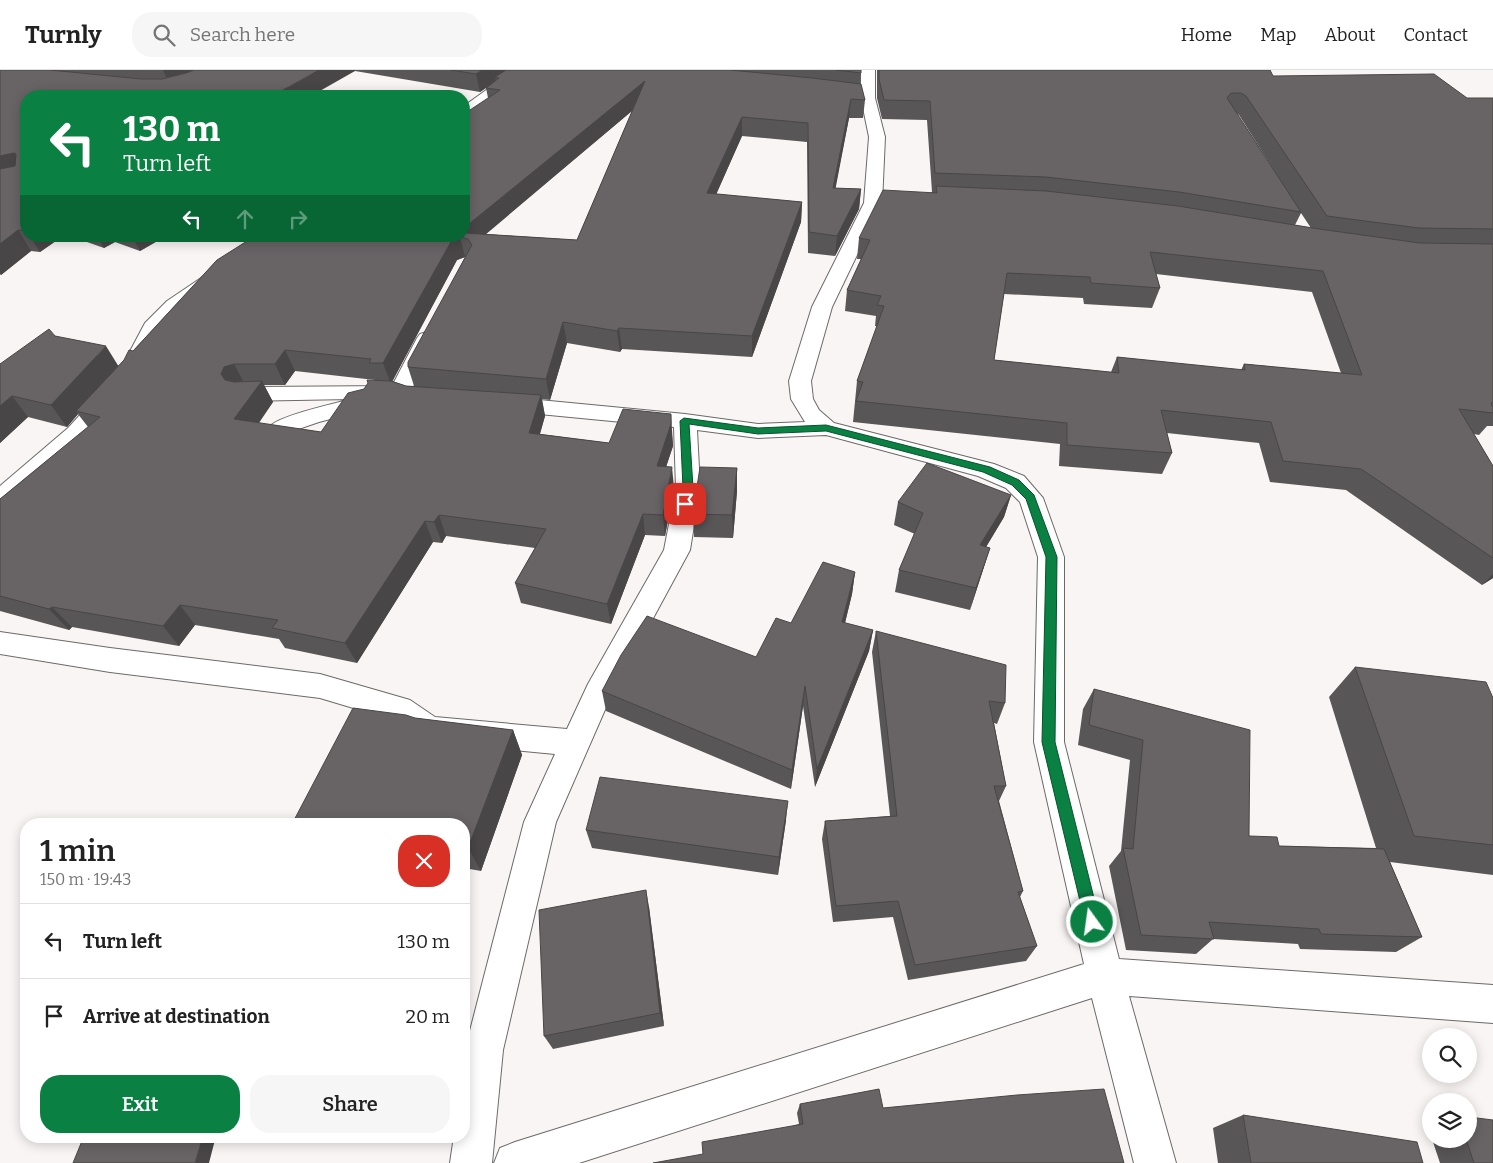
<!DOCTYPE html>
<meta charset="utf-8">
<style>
:root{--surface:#fff;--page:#f6f6f6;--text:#222;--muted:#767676;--line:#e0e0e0;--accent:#0b8043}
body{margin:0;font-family:Bitter,serif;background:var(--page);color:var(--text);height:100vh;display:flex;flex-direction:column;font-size:19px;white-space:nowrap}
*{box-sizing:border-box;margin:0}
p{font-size:16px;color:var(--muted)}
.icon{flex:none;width:28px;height:28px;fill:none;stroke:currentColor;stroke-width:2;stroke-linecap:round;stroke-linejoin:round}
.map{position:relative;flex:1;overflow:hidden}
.drawer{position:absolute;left:20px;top:748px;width:450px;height:325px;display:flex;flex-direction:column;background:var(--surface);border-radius:20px;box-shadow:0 2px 12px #0003}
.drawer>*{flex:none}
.guide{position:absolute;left:20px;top:20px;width:450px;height:152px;border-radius:20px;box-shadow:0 2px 12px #0003;background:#0b8043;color:#fff;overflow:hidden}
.buttons{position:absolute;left:1422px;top:958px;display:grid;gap:10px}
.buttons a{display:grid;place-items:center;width:55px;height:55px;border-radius:50%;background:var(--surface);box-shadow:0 2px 12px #0003;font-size:25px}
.pin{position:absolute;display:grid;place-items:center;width:42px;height:42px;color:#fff;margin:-21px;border-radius:10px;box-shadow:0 2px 8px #0006}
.me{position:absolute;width:55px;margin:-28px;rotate:346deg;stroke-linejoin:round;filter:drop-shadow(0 0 4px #0008)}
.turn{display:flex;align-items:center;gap:18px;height:105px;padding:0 20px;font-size:22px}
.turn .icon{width:65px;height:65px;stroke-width:2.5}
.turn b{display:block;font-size:35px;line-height:42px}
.lanes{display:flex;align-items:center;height:48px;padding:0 20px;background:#0003;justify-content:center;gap:25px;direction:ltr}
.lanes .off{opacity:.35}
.round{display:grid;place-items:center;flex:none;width:52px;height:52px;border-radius:20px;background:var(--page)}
.head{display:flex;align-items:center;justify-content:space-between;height:85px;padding:0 20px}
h1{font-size:30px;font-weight:600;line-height:38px}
.primary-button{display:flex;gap:10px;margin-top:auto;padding:10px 20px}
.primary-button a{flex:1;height:58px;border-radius:20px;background:var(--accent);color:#fff;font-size:20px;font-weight:600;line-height:58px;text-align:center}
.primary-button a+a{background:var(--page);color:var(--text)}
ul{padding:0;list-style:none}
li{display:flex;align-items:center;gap:15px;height:75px;padding:0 20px;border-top:1px solid var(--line)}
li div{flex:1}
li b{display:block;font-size:19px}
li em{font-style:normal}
header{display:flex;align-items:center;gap:30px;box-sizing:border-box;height:70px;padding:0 25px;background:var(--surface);border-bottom:1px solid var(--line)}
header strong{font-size:24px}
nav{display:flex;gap:28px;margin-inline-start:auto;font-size:18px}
.search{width:350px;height:45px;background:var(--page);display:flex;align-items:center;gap:12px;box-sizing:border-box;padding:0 18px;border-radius:20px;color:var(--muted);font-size:19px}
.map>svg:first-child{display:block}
</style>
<header>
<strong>Turnly</strong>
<div class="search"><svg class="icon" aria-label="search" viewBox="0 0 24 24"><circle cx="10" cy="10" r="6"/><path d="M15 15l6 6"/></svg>Search here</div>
<nav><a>Home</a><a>Map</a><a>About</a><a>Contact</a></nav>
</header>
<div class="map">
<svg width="1493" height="1093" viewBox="0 0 1493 1093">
<rect width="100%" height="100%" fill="#faf5f5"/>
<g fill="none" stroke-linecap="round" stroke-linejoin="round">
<defs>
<path id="street" d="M514,0H530L469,46L464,47V36Z
M861,0H875V28L885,67L882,133L832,237L811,311L813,329L819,340L834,353L994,394L1024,406L1043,428L1064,487V672L1119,889L1493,915V953L1129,926L1176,1093H1134L1092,928L579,1093H494L500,1078L515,1072L1084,894L1034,672L1038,487L1020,432L1006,418L978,406L826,365L758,368L697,360L700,418L690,480L611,626L556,752L503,980L492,1093H450L454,1066H464L465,980L524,752L555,684L429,672L418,668L390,649L320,628L110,602L0,584V562L110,578L320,604L410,630L435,647L567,659L588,614L664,480L676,418L674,357L507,341L499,339L496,334L499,329L507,327L685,344L758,354L805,352L791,329L789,311L812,237L864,133L869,67L861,28Z
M211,204L218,206L221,210L218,214L181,239L161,260L136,310L84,368L9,436L0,439V416L68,358L119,302L145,253L167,231L204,206Z
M427,262L434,264L437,268L414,313L413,323L410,328C400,330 384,329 372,329L375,333L372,338L319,352L278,366L270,364L267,359C275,346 334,334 351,329L245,331L237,329L234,324L237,319L245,317L392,316L417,268L420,264Z"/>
</defs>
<!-- street casing -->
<use href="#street" stroke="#6d6969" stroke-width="2"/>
<!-- street -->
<use href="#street" fill="#fff" fill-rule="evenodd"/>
</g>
<!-- wall -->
<path fill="#595657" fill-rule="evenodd" d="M0,0H861L860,14L865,30L863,48H849L835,118L861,119L859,139L835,186L808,183L807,72L742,66L716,124L802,132L801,152L752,287L622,279L620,282L567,273L550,330L542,329L545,346L540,364L609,373L672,365L673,376L666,397L674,418L665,466L645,465L611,554L521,533L515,513L535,478L446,466L442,473L433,472L357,593L285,578L279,569L195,555L179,576L72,557L69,560L0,541V429L88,357L78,344L67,357L28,347L0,373V294L55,266L119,296L133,281L217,190L464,166L488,28L486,18L496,11L480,22L355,1L26,26V166H63L40,182L31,181L1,205L0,204ZM632,41L577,170L485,164ZM465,187L408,297L414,316H406L392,311L457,190ZM295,301L375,310L364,319L321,362L259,353L273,332L264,315H285Z
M877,0H1270L1273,6L1467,28H1493V356H1487L1479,365L1474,364L1493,396V508L1482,515L1346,420L1270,412L1259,373L1167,363L1172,383L1162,404L1059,396L1060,374L853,352L857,311L877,256H875L876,246L845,241L847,220L861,189H857L859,168L932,122L927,50L882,49L877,28ZM1236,43L1239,45L1284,116ZM1301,143L1311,158L1295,155ZM1156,204L1312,222L1341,303L1244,294L1241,300L1117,287L1111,302L994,290L1004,224L1083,228L1084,234L1152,238L1160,218Z
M70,166H166L140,181L115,172L104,178Z
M737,398V421L733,468L694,467L693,444Z
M1011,425L1004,447L986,477L990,478L970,540L895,522L899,500L915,464L894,455L898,432Z
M855,502L852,524L845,553L873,560L869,581L815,717L803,636L791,719L606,641L602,621L756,587L791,553Z
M876,561L1005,633L997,654L994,653L1006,716L999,731L1023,821L1020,827L1037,876L1026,891L908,910L893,847L833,852L822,769L825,751L890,746L872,582Z
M1355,597L1493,628V805L1390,792L1422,867L1396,882L1300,879L1298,874L1213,869L1196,884L1126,880L1109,796L1121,781L1130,690L1078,675L1083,639L1094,619L1249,766L1279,776L1376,778L1329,627Z
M415,648L513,660L522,685L481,801L464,798V754Z
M786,750L778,805L592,778L586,760Z
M649,837L664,956L553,979L544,966Z
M800,1034L883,1038L703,1084L799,1054L797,1043Z
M1243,1045L1423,1093H1218L1213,1058Z
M1431,1054V1066L1428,1055Z
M1432,1069H1469L1493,1093H1440Z"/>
<!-- shaded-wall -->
<path fill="#494647" d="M163,0H210L170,15Z
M319,0H355V1L311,26H272Z
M482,0H511L495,7L496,11L480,22L476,4Z
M645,11L646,29L472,176L468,169L460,167L465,187L457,190L391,314L383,293L452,170L458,167V166H464V158Z
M851,29L849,48L832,137L833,118Z
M742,47V66L708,143L707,123Z
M14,83L26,102L0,109V86Z
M861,119L859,139L835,186L837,166Z
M802,132L801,152L752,287V266Z
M18,160L31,181L1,205L0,203V174Z
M30,166H63L40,182Z
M97,166H111L115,172L104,178Z
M132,166H166L140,181Z
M563,252L567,273L550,330L546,309Z
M619,258L622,279L620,282L617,261Z
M106,276L119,297L76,341L78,344L67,357L51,335Z
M285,280L295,301L285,315L275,294Z
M234,294L245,315L232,325L221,304L224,297Z
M262,311L273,332L246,370L234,349Z
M541,325L545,346L534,384L529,363Z
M12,326L28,347L0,373V336Z
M671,344L673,376L659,418L657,396Z
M672,397L674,418L665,466L663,445Z
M737,398V421L733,468L732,445Z
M1011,425L1004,447L974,497L980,475Z
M643,444L645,465L611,554L607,534Z
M439,445L446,466L442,473L434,452Z
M425,451L433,472L357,593L345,573Z
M990,478L983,500L970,540L976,518Z
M855,502L852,524L840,573L842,552Z
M1493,504V508L1482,515Z
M180,535L195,555L179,576L163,556Z
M52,537L72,557L69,560L49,539Z
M873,560L869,581L815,717L817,699Z
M805,616L803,636L791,719L792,700Z
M513,660L522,685L481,801L468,778Z
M788,731L786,750L778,805L779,787Z
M646,820L649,837L664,956L660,943Z
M203,1066H216L209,1093H195Z"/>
<!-- building -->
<path fill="#686465" stroke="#494647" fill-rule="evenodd" d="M0,0H50L141,9H162L186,3L194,0H319L272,26H26V161L18,160L0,174V99L15,96L16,84L14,83L0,86Z
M451,0H482L476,4Z
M506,0H730L812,8L861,14L865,30L851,29L833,118L861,119L837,166L809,162L808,53L742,47L707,123L802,132L752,266L619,258L617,261L563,252L546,309L408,297V292L472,175L468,169L460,167L452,170L383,293H369L371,289L285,280L275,294H234L224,297L221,304L225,310L234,312L262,311L234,349L321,362L348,323L364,319L368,313L367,310L391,311L406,316L541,325L529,363L609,373L623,339L671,344V354L657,396L672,397L663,445L643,444L607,534L515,513L546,459L439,445L434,452L425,451L345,573L272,558L278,550L180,535L163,556L52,537L49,539L0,526V429L100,347L76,341L124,290L129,280L133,281L217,190L255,166H464V163L577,170L645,11L464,158V44L500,20L486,18L499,8L495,7Z
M836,0H861V3Z
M879,0H1270L1273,6L1434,4L1467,28H1493V159L1419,158L1327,146L1246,26L1241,23H1231L1227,28L1301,142L1179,122L1046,107L935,103L930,31L884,30L879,9Z
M936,116L1046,121L1178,136L1319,159L1420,173L1493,174V333H1491L1493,337V343L1459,339L1493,396V488L1361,399L1283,391L1271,352L1161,340L1172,383L1067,375V353L856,331L863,312L857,311L884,236L877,235L881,226L847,220L870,170L859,168L883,120L937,123ZM1150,182L1323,201L1362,305L1244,294L1245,300L1117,287L1119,303L994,290L1007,203L1090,207L1091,213L1160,218Z
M49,259L55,266L106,276L51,335L12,326L0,336V294Z
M927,393L1011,425L980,475L990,478L976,518L899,500L923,443L898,432Z
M700,397L737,398L732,445L693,444Z
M823,492L855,502L842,552L873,560L817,699L805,616L792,700L602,621L621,585L647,546L756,587L776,548L791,553Z
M876,561L1006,595L1005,633L989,631L1006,716H994L1023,821L1018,822L1037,876L915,895L898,831L836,836L825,751L897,746Z
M1355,597L1486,612L1493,628V775L1414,766Z
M1094,619L1250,660L1249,766L1277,767L1279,776L1384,779L1422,867L1321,864L1319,859L1209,852L1214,869L1141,865L1123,778L1133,779L1143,670L1089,655Z
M353,638L406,645L415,648L513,660L468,778H464V754H292Z
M600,707L788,731L779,787L586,760Z
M646,820L660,943L544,966L539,840Z
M879,1019L883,1038L1017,1025L1104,1019L1124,1093H653L703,1084L702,1072L803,1054L800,1034Z
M1243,1045L1417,1072L1423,1093H1251Z
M1469,1047L1493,1050V1093H1474L1466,1069H1469Z
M84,1066H203L195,1093H73Z"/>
<!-- route -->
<path fill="#0b8043" stroke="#07532c" d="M684,348L758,358L826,355L990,397L1019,410L1034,425L1057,487L1055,672L1100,852L1098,857L1092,859L1087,857L1085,852L1042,672L1046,487L1026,429L1012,415L983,402L826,361L758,364L689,354L693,418L690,434L685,437L680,434L683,418L680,351Z"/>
</svg>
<div class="buttons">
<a><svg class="icon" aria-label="search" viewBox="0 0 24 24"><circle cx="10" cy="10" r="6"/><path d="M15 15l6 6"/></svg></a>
<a><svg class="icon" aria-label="layers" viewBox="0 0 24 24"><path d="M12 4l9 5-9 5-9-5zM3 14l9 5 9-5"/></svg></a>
</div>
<div class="pin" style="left:685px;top:434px;background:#d93025"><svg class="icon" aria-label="arrive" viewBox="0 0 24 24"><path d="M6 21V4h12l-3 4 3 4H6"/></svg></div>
<svg class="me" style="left:1092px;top:852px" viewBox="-20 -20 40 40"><circle r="17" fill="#0b8043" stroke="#fff" stroke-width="3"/><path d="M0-11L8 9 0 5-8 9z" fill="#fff"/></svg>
<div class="guide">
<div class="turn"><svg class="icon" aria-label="left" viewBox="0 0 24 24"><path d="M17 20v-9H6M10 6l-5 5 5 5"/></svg><div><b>130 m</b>Turn left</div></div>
<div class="lanes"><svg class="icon" aria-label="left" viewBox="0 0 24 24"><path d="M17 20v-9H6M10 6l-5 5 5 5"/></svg><svg class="icon off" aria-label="ahead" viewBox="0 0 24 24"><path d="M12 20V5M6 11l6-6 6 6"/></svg><svg class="icon off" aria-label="right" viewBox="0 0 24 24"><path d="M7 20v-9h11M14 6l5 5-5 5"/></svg></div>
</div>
<section class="drawer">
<div class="head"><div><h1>1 min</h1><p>150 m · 19:43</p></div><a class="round" style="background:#d93025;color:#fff"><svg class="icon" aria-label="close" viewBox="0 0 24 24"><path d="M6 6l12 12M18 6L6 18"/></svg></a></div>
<ul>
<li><svg class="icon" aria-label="left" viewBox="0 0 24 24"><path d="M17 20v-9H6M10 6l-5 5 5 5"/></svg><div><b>Turn left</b></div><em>130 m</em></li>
<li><svg class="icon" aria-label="arrive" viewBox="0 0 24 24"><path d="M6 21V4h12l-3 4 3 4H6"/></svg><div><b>Arrive at destination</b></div><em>20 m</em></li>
</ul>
<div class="primary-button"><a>Exit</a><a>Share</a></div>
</section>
</div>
